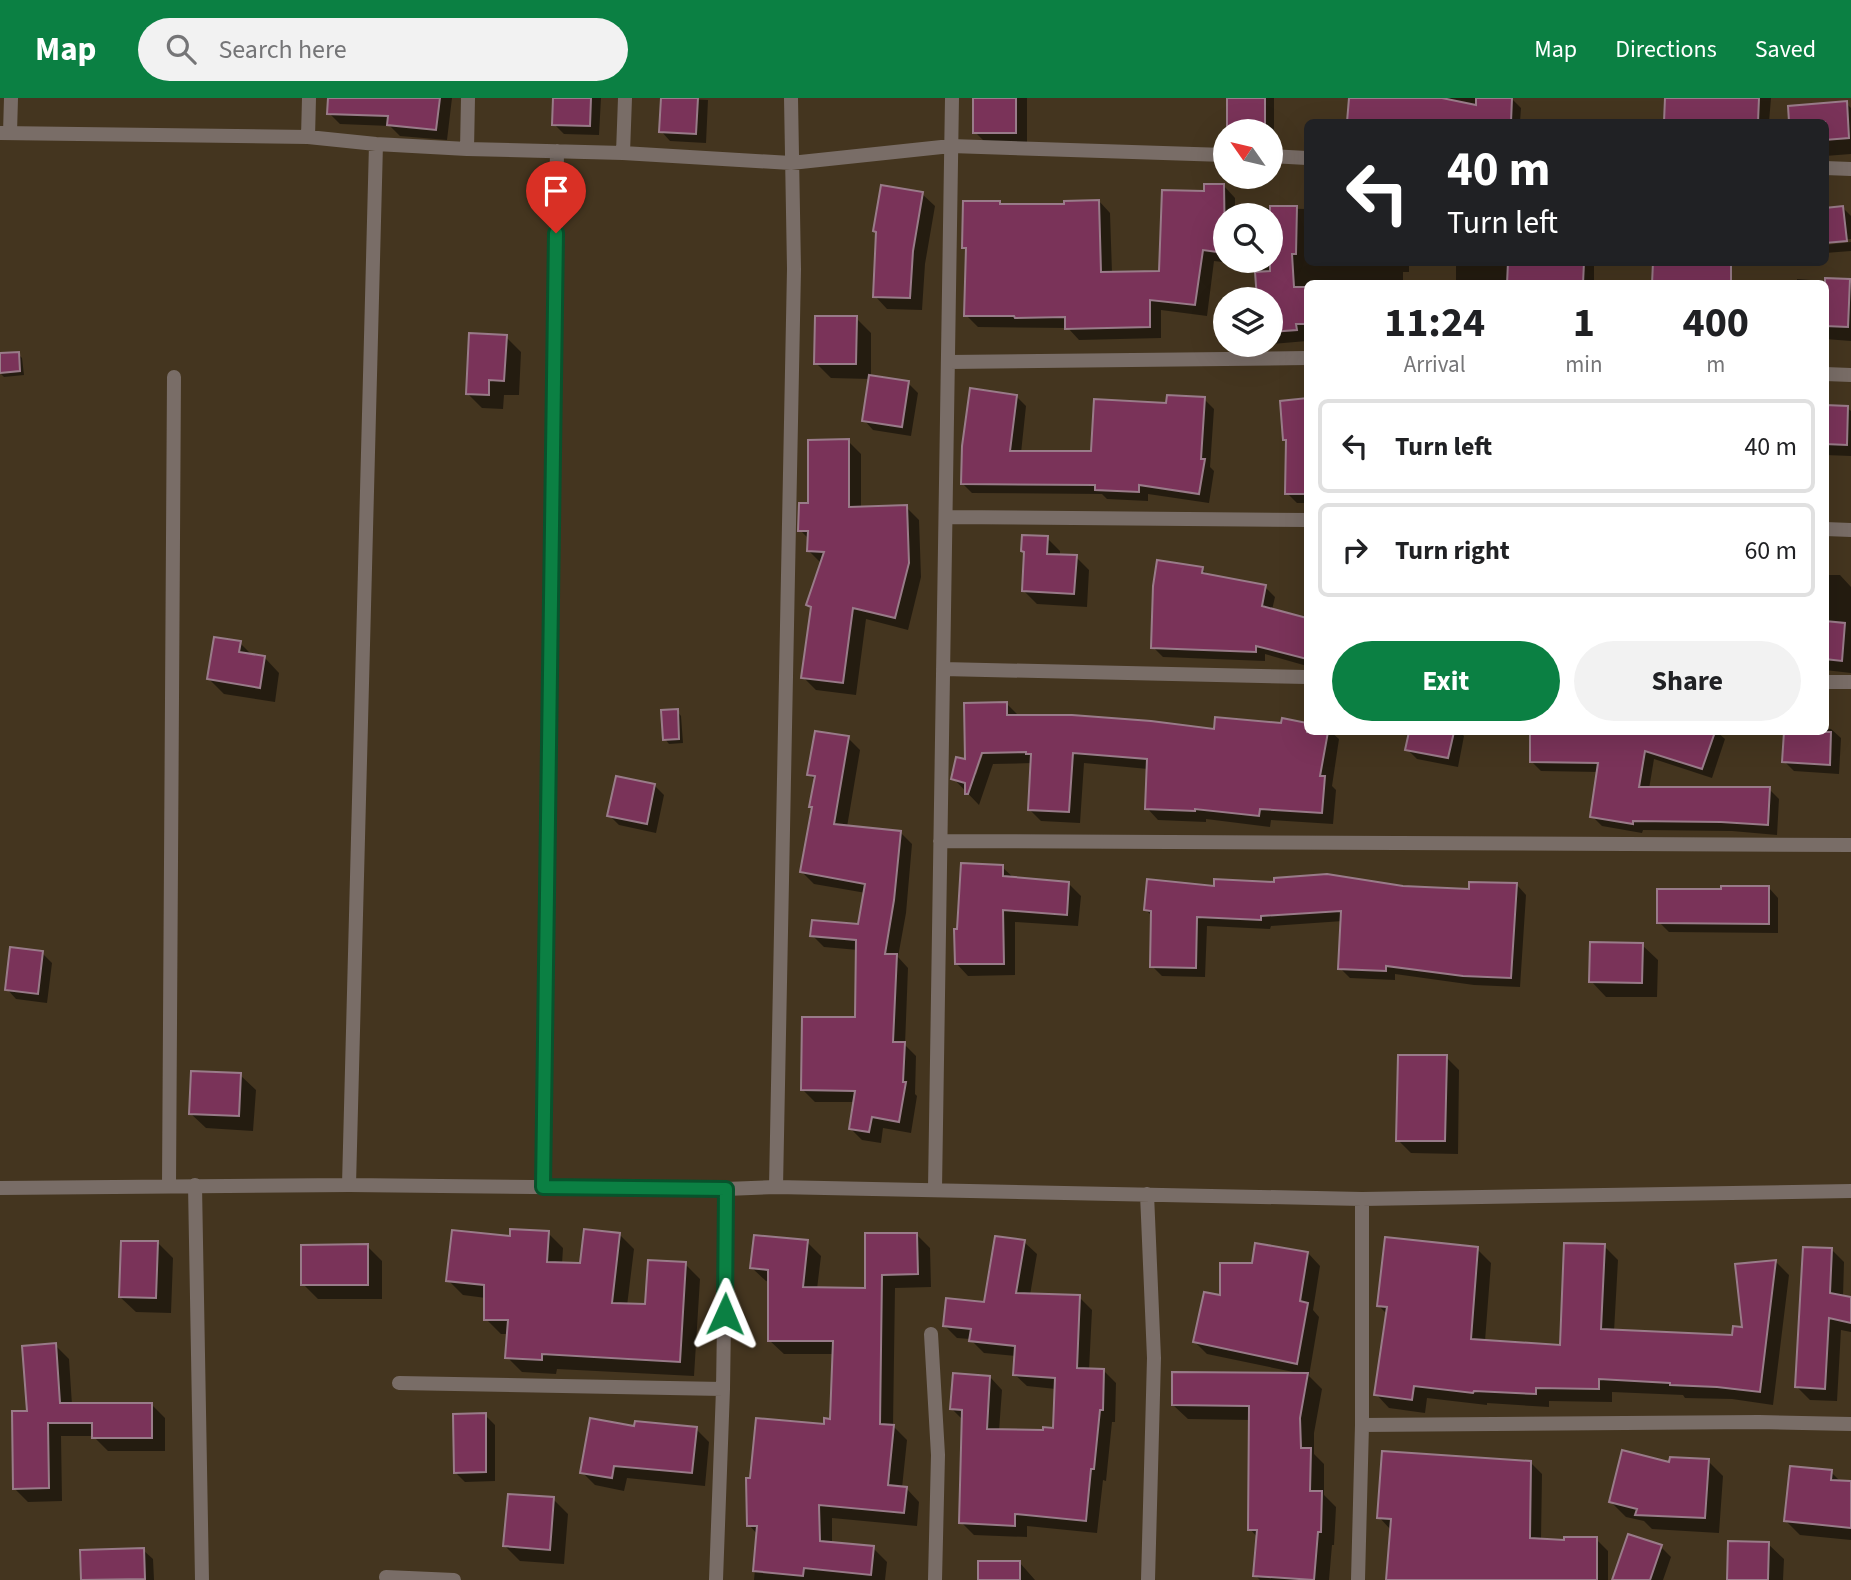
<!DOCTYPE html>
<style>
:root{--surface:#fff;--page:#f2f2f2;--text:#202124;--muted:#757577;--line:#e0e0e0;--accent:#0b8043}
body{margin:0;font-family:"Source Sans 3",sans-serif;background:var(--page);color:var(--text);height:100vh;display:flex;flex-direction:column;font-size:26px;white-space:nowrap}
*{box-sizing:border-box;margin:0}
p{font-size:23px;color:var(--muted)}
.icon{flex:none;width:38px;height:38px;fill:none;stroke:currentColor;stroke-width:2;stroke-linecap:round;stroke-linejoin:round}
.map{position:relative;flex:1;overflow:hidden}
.details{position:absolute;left:1304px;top:182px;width:525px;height:455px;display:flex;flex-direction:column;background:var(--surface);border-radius:10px;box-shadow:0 7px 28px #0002}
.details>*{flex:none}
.hud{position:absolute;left:1304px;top:21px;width:525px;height:147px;border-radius:10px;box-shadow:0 7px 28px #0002;background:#202124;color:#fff;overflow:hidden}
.needle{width:46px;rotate:304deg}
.fabs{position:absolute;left:1213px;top:21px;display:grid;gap:14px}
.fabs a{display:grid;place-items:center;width:70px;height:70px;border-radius:50%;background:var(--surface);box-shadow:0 7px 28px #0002;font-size:35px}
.pin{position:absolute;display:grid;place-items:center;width:60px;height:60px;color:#fff;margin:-72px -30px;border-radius:50% 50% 50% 0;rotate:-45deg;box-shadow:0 0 7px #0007}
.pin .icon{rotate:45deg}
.me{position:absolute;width:77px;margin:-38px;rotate:1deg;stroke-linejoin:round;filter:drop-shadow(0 0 5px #0008)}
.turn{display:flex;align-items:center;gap:24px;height:147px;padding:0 28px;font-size:32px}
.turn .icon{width:91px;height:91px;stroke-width:2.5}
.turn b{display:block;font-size:49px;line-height:60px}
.eta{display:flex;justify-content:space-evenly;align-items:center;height:119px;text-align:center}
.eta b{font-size:42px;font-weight:700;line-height:49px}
.primary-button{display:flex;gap:14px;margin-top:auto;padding:14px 28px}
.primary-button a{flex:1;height:80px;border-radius:42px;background:var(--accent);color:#fff;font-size:28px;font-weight:700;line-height:80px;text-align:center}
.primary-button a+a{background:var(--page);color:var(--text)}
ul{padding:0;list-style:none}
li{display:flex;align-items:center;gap:21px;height:94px;margin:0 14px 10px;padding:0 14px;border:4px solid var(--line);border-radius:10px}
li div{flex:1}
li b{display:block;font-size:26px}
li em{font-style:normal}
header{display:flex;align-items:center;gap:42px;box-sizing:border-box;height:98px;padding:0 35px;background:var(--accent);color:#fff}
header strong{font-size:33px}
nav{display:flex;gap:38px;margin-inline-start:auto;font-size:24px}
.search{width:490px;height:63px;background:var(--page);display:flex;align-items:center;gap:18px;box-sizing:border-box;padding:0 24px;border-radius:38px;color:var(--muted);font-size:26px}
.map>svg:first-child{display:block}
</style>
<header>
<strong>Map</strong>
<div class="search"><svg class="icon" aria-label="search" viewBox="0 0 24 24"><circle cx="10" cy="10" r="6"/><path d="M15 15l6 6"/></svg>Search here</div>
<nav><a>Map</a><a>Directions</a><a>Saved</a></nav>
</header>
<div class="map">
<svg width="1851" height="1482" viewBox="0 0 1851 1482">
<rect width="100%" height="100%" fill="#44351f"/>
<!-- shadow -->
<path fill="#0007" fill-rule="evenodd" d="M330,0H452L447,42L400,38L390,28L340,26L329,15Z
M555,0H601L599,37L564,36L554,26Z
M663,0L708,2L706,45L670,43L661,33Z
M975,0H1027V46H987L975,34Z
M1228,0H1274V39H1270V33H1232L1228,29Z
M1351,0H1511L1521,10L1520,24H1349Z
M1667,0H1771L1769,24H1666Z
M1846,5L1851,10V56L1825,58V24H1791L1790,10Z
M1224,88L1235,100V110L1264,114V110L1307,111V164H1409V174H1403V186H1307V243L1272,246L1270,244V201H1259L1257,168L1214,163L1207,218L1161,212V240L1079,242L1068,230L978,229L966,217L967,152L964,149L1000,105L1003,108H1066L1099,103L1110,115L1112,175H1161L1206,95ZM1225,117H1270V163H1225Z
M922,96L935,108L925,166L922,212L887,211L875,198L878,136L875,133Z
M1843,110L1851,118V141L1825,143Z
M1851,144V153L1825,155V147Z
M1451,164H1594V186H1456V167Z
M1655,164H1744L1715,169L1737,186H1654Z
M1797,181L1851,185V243L1825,241V186H1797Z
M856,220L871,235V279L908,285L918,295L911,338L873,332L864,322L870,281L831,280L816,265Z
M506,239L521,254L519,297H504L503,311L482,310L467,295Z
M18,256L22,260L24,277L4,279L0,275V257Z
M1016,298L1026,308L1021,355H1093L1168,306L1204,301L1214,311L1210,369L1214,373L1209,405L1148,396V403L1107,401L1102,396L972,395L962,385Z
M1307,302V405H1297L1287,395L1288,345L1284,341L1281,305Z
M1825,309L1847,310L1851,313V358L1825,357Z
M848,343L861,356V410L906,409L919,422L921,479L908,532L866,521L856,597L816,592L803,579L812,511L808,507L822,466L808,452L809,441L800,432L810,407Z
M1047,440L1060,453V458L1076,459L1089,472L1087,509L1037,506L1024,493Z
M1202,471L1209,478L1265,489L1275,499L1272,512L1307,522V568L1265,556V563L1163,559L1153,549Z
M1825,477H1840L1851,489V575L1825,572Z
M240,545L253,558L264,559L279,575L275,604L224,596L209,581Z
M1006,605L1018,617L1216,633L1282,627L1283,622L1307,626V634H1331L1339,641L1332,688L1336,692L1333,726L1271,722L1270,729L1206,721V724L1158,722L1147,710L1148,671L1084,665L1080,725L1041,723L1030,712L1033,665L993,666L979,707L953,680ZM986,647L976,677V668Z
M677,613L681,618L683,645L669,646L665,641Z
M1825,630L1831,631L1841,640L1839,676L1794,673L1784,663L1785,634H1825Z
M1411,634H1460L1464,638L1458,669L1417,661L1407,651Z
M1532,634H1648L1667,638L1668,634H1717L1725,641L1712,680L1654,661L1649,691H1769L1779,701L1777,737L1732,733L1643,732L1642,735L1602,728L1592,718L1599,674L1541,673L1531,663Z
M848,640L860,652L847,729L900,734L912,746L906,815L898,859L908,870L905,947L916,958L915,996L917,998L911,1035L883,1030L881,1045L862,1042L850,1030L855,1004H815L803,992L857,921L858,852L824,849L812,837L860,828L866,795L814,786L802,774L816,683L809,676Z
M655,688L664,697L656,735L619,727L609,717Z
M1002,769L1015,781L1069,786L1081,798L1078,828L1015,824V877L968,878L956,865Z
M1517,787L1526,797L1520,889L1474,887L1395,876V882L1350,880L1340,870L1343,823L1271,828L1270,831L1207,828L1205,879L1162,878L1152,868L1153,819L1146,812L1215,790H1402L1470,792Z
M1769,790L1778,800V835L1669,834L1659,824V792Z
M1642,847L1658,862L1657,899H1606L1591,883Z
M42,855L52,865L47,905L16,901L7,891Z
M1446,959L1459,972L1458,1056L1411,1055L1398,1042Z
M240,977L256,992L253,1033L206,1030L190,1015Z
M548,1135L563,1150L562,1166L581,1167L619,1136L634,1151L627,1208H647L685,1166L700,1181L694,1278L557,1271L556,1276L522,1274L507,1259L508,1236H501L486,1221V1200L463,1197L448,1182L511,1140Z
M917,1137L930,1150L931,1189L895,1190L893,1328L907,1342L902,1390H906L919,1404L917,1428L832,1420V1446L873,1450L887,1464L885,1482H754L758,1437L749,1427L825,1328L832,1323L834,1256H784L770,1243V1184L766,1183L752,1170L807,1144L821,1158L817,1191L867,1192Z
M1024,1144L1037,1156L1030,1197L1079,1199L1092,1212L1089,1272H1103L1116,1285L1115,1324H1112L1106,1383L1103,1382L1097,1435L1027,1428V1439L974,1437L961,1424L963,1322L952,1311L990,1279L1002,1292L999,1333L1055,1332L1056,1291L1027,1288L1014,1276L1016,1258L984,1255L970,1241L957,1240L945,1228L986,1206Z
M158,1145L173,1160L171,1215L136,1214L120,1199Z
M367,1148L382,1163V1201H318L303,1186Z
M1604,1148L1618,1162L1614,1234L1734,1239L1744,1231L1737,1168L1776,1164L1789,1177L1773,1307L1732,1301L1685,1300L1683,1297L1612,1294V1304L1549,1303V1309L1487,1305V1307L1427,1300L1425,1315L1389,1310L1376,1296L1388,1217L1379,1208L1477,1151L1491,1165L1485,1243L1561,1249Z
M1831,1151L1844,1164L1843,1199L1851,1201V1234L1841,1232L1837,1303L1810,1302L1797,1289Z
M1308,1155L1320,1168L1313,1212L1319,1219L1309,1278L1322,1291L1314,1335V1356L1324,1366V1397L1336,1409L1334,1447H1332L1329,1482H1260L1255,1477L1258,1440L1250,1431L1251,1322L1188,1321L1173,1307L1298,1275L1207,1256L1194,1243L1222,1199L1253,1167Z
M55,1247L69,1261L72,1307L151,1306L165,1320V1353H108L93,1338H61L62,1403L28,1404L14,1390L29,1315Z
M485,1317L495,1327V1383L465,1384L455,1374Z
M636,1330L696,1331L709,1344L705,1388L627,1380L624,1393L595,1387L582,1374Z
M1708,1363L1723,1378L1719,1435L1652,1431L1644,1423L1626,1419L1611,1404L1671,1366Z
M1530,1364L1542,1376L1541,1442L1596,1441L1608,1453V1482H1388L1390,1431L1379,1419Z
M1831,1374L1842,1385H1851V1442L1800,1437L1786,1423Z
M553,1401L568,1416L564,1466L520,1463L505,1448Z
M1768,1446L1784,1461L1783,1482H1729Z
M1661,1449L1671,1459L1663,1482H1614Z
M143,1452L153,1461L154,1482H82V1454Z
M1020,1465L1035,1482H980Z"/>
<!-- building -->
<path fill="#7a3359" stroke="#997b89" stroke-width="2" d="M328,0H440L436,32L387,27L388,18L327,16Z
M553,0H591L590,28L552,27Z
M661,0H698L696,36L659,34Z
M973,0H1016V35H973Z
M1227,0H1265V30H1227Z
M1349,0H1442L1476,7V0H1512L1511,24H1347Z
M1665,0H1759L1758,24H1664Z
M1847,3L1849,40L1825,42V24H1789L1788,8Z
M1204,86H1224L1225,155L1203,152L1195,207L1150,202V229L1065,231V219L1015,220L1014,218H964L966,150H962L963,103H1000V106H1064V103L1099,102L1101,174L1159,173L1162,92L1204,93Z
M881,87L923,94L913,153L910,200L873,199L876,134L873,133Z
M1270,108H1297L1296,156H1292L1294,189H1307V226H1296L1297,232L1270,234V201H1257L1255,174L1270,173Z
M1843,108L1847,143L1825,145V110Z
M1508,164H1584L1583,186H1507Z
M1653,164H1731V186H1652Z
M1825,180L1850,181L1848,229L1825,228Z
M815,218H857L856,266H814Z
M469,235L507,237L504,283L489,282V297L466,296Z
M19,254L20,273L0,275V255Z
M869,277L909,283L902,329L862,323Z
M970,290L1017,297L1010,353H1091L1094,301L1166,305L1167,297L1205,299L1201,361H1205L1199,396L1139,387V394L1095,392V387L961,386L962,348Z
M1307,300V396H1285L1286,342H1283L1280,303Z
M1825,307L1848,308L1847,347L1825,346Z
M849,341V409L907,407L909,465L895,520L853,510L843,585L801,580L811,509L806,507L824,454L807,453L808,433H798L799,405H808V342Z
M1022,437L1048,438L1047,456L1077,457L1074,496L1022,493L1024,454L1021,453Z
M1157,462L1203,469L1202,475L1266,487L1262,508L1307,520V561L1256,548V554L1151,550L1153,488Z
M1825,523L1845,525L1842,563L1825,561Z
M214,539L241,543L239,554L265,558L260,590L207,581Z
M1007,604V617H1072L1151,623L1214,631L1215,619L1281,625L1282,620L1307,625V634H1328L1320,678H1325L1322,715L1260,711L1259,718L1195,711V713L1145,711L1147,661L1073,655L1069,714L1028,712L1031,656H1026V654L982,655L968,696H965V685L951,681L956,659L965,661L964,605Z
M678,611L679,641L663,642L661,612Z
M815,633L849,638L834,726L901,733L894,802L885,856H897L893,944H905L903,984H906L899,1024L872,1019L869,1034L849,1031L855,993L801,992L802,919H855L856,842L810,838L812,822L858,826L865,786L800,774L812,709H809L815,678L807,677Z
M1409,634H1454L1448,660L1405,652Z
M1530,634H1715L1702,671L1645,653L1639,689H1770L1768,727L1721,724L1633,723V726L1590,719L1598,665L1530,664Z
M1784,634H1831L1830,667L1782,664Z
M616,678L655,686L647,726L607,718Z
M961,765L1003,767V778L1069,784L1067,817L1003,812L1004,866H955L954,831H957Z
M1327,776L1403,788L1469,791V784L1517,785L1511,880L1463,878L1386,868V873L1338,871L1341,813L1261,818V822L1197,819L1196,870L1150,869L1151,813L1144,812L1147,781L1214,788V781L1274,784V780Z
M1721,788H1769V826L1657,825V791H1721Z
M1590,844L1643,845L1642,885L1589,884Z
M10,849L43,853L38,896L5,892Z
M1398,957H1447L1445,1043H1396Z
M191,973L241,975L239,1018L189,1016Z
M510,1131L549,1133L547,1164L580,1165L584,1131L620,1135L612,1205L645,1206L648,1162L686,1164L680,1264L542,1256V1262L505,1260L508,1222H484V1187L446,1183L452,1132L510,1138Z
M865,1135H917L918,1176L882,1177L880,1326L894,1327L888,1387L907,1389L904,1415L819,1407L820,1443L874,1448L871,1477L804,1470L803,1478L753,1473L757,1428H747L746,1380H750L756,1320L824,1326V1320L830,1321L833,1243H768V1172L750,1170L754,1137L808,1142L803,1189L865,1190Z
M995,1138L1025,1142L1016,1195L1080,1197L1077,1270L1104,1271L1103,1312H1100L1094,1371H1091L1086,1423L1015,1416V1428L959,1425L962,1312L950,1311L953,1275L990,1278L987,1331L1043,1332V1329L1053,1330L1055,1280L1013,1277L1015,1248L969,1243L971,1231L943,1228L946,1200L984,1204Z
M1385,1139L1478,1149L1471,1241L1560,1247L1564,1145L1605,1146L1601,1231L1732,1237L1733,1228L1742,1229L1735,1166L1776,1162L1760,1294L1717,1289L1670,1287V1285L1599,1281V1291L1536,1290V1296L1474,1293L1473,1295L1414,1288L1412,1302L1374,1297L1387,1209L1377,1208Z
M121,1143H158L156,1200L119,1199Z
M1255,1145L1308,1154L1300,1203L1308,1205L1297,1266L1193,1244L1204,1194L1220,1197V1165H1252Z
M368,1146V1187H301V1147Z
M1803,1149L1832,1150L1830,1195L1851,1199V1225L1829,1220L1825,1291L1795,1289Z
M56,1245L60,1305H152V1340H92V1325H48L49,1390L13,1391L12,1313H27L22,1248Z
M1172,1274L1308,1275L1300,1320L1301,1350H1311L1310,1393H1322L1321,1434H1318L1314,1482L1253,1478L1257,1432H1248L1249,1308L1172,1307Z
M486,1315V1374L454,1375L453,1316Z
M590,1320L634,1328L635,1323L697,1329L692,1375L614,1368L612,1380L580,1375Z
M1622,1352L1669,1364L1670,1359L1709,1361L1705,1420L1635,1417L1637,1411L1609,1404Z
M1382,1353L1531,1363L1530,1440L1564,1442V1439H1597V1482H1386L1391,1421L1377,1420Z
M1790,1368L1832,1372L1831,1382L1851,1383V1430L1784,1423Z
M508,1396L554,1399L550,1452L503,1448Z
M1628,1436L1662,1447L1650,1482H1612Z
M1728,1443L1769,1444L1768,1482H1727Z
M144,1450L145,1481L81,1482L80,1452Z
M978,1463H1020V1482H978Z"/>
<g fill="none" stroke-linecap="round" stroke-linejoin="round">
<!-- street -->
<path stroke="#796d67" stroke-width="14" d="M0,35L308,39L376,46L467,51L623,55L791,65L951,48L1225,57
M10,35L11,0
M308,39L309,0
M467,51L468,0
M623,55L625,0
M1270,58L1307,60
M1825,70L1851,71
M949,264L1307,260
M1825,276L1851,277
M946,419L1307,422
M1825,431L1851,432
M943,571L1307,579
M1825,584H1851
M940,743L1851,747
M169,1087L174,279
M195,1087L202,1482
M349,1087L376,46
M543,1089L557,53
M776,1089L794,171L791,0
M0,1090L349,1087L726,1091L776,1089L1362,1101L1851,1093
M935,1091L952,0
M1147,1096L1154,1260L1148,1482
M931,1236L938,1357L935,1482
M399,1285L723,1291
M1362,1327L1759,1324L1851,1326
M386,1479L454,1482
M716,1482L723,1291L726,1091
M1358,1482L1362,1327V1101"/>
</g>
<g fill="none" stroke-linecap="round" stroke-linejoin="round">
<defs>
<path id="route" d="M556,135L543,1089L726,1091L725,1216"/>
</defs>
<!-- route casing -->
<use href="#route" stroke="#07532c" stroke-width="18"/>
<!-- route -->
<use href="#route" stroke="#0b8043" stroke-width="12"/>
</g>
</svg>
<div class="fabs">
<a><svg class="needle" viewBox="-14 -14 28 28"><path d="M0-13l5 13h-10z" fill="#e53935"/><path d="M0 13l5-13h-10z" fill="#757577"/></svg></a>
<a><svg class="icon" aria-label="search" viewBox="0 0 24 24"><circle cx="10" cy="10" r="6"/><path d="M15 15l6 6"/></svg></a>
<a><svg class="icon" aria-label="layers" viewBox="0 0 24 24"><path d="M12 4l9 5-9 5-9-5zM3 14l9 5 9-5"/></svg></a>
</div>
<div class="pin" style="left:556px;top:135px;background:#d93025"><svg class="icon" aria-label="arrive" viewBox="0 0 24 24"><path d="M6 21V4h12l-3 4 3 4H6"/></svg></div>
<svg class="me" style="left:725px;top:1216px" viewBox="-20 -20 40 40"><path d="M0-17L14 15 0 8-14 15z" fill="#0b8043" stroke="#fff" stroke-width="4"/></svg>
<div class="hud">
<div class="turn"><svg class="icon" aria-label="left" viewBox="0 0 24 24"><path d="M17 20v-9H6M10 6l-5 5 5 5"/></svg><div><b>40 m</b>Turn left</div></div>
</div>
<section class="details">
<div class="eta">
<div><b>11:24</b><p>Arrival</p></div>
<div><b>1</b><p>min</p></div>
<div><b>400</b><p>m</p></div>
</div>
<ul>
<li><svg class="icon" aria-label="left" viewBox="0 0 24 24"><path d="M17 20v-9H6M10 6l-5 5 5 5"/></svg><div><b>Turn left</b></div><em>40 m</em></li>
<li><svg class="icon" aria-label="right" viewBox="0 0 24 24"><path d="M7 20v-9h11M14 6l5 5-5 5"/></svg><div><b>Turn right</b></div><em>60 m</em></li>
</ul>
<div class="primary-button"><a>Exit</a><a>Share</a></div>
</section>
</div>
